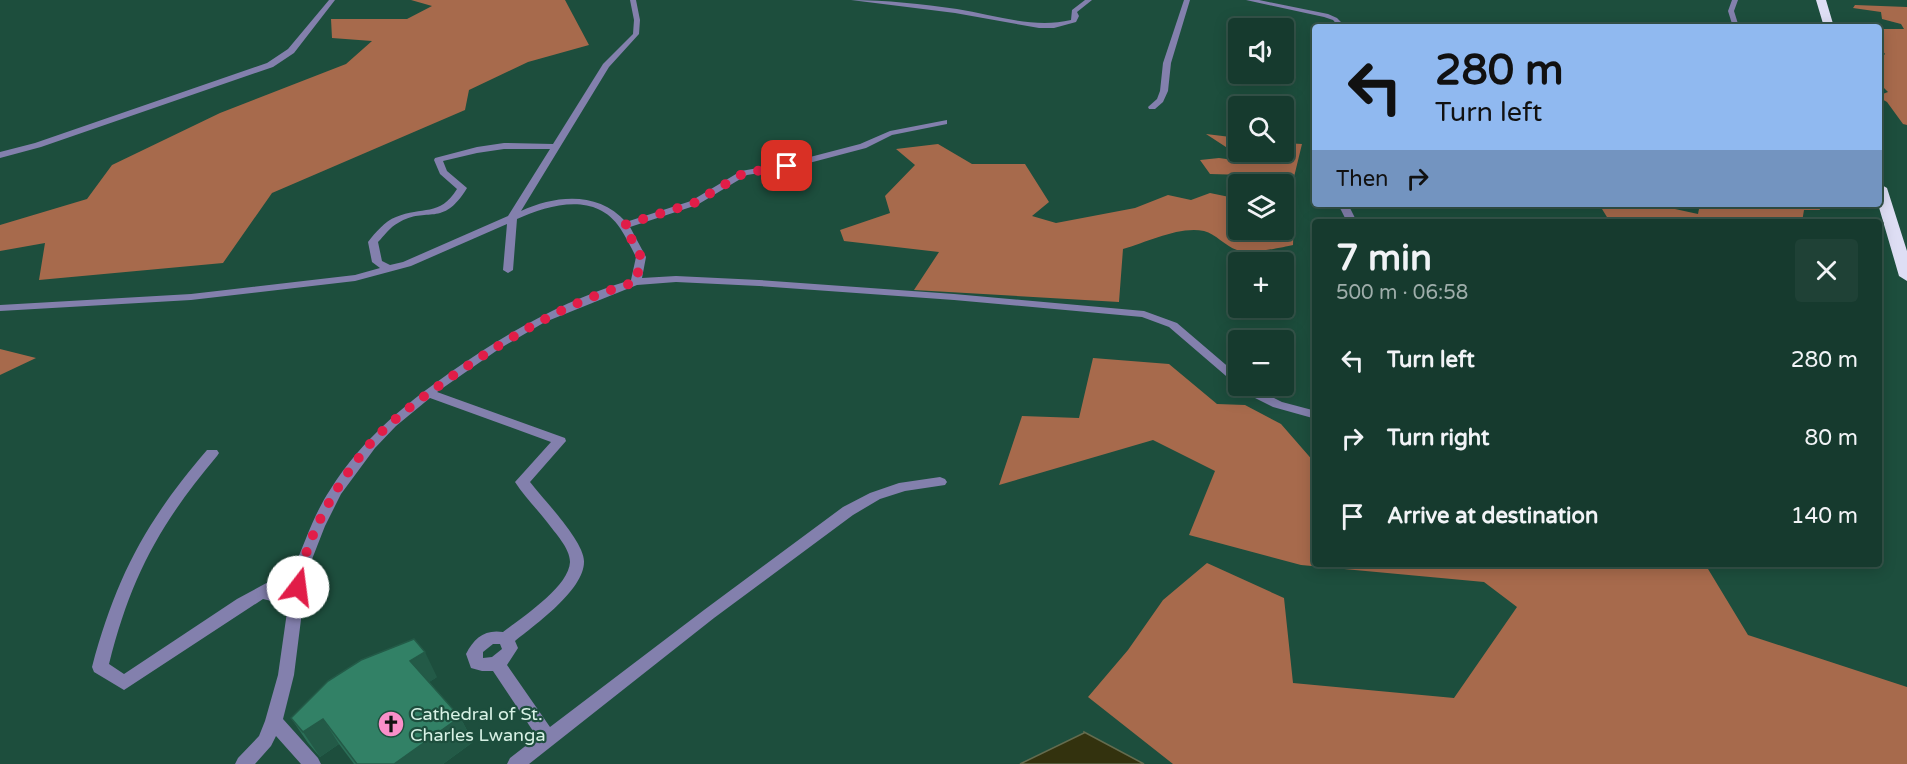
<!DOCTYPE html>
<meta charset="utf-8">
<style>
:root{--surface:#163a2e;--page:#1f4136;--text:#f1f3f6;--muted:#9eadaa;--line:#35544a}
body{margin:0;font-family:"Varela Round",sans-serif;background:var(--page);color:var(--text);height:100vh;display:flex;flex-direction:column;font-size:22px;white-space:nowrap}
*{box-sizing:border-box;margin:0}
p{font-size:20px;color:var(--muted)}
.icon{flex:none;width:33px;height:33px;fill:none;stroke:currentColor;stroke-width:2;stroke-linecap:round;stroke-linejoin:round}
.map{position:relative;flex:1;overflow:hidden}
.details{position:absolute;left:1312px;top:219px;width:570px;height:348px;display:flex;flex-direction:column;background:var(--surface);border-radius:6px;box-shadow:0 3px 15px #0003,0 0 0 2px var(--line)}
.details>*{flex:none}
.guide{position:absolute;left:1312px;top:24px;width:570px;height:183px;border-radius:6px;box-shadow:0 3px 15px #0003,0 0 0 2px var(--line);background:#90b9f0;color:#111;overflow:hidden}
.controls{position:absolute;left:1228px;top:18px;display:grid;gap:12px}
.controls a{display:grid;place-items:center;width:66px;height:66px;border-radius:6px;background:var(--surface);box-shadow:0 3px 15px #0003,0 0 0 2px var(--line);font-size:30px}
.pin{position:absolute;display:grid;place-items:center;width:51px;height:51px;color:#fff;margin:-26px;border-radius:12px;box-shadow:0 3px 9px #0006}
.me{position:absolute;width:66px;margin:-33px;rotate:15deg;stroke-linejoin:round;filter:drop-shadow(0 0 4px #0008)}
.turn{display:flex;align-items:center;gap:21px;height:126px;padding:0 24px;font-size:27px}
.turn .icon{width:78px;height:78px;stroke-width:2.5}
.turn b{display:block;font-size:42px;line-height:51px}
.then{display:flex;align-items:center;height:57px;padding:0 24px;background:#0003;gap:12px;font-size:22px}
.round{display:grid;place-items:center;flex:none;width:63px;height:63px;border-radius:6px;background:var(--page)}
.overview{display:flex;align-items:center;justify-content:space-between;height:102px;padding:0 24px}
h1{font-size:36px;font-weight:700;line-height:45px}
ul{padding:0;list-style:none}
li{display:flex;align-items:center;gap:18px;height:78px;padding:0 24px}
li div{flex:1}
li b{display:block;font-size:22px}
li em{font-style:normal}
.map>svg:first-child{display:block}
</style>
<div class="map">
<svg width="1907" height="764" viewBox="0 0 1907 764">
<rect width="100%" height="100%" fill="#1d4e3d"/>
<!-- forest -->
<path fill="#a76a4c" d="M411,0H565L589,45L528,62L469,90L465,110L272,193L223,263L39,280L45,243L0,251V225L87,199L112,165L220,113L346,64L372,41L332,38L331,19H407L432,6Z
M1855,5L1907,7V125L1903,124L1887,102L1880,98V95L1888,92L1880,84V59L1885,54L1880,47V29H1904L1901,24L1882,19L1881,12L1853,8Z
M1206,134L1239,138V152H1284V143L1302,144L1294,177L1291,180L1245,175L1210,174L1200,160L1219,158L1255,163L1257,161L1229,149Z
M938,144L972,164H1025L1049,202L1032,216L1056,223L1135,208L1168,195L1191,200L1210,193L1239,199V230H1284V208L1294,210L1293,245C1280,248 1250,254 1237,250C1225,246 1216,234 1204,231C1179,226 1148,242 1123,249L1119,302L914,290L939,252L844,241L840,230L890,213L885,196L915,165L896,149Z
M1591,204H1652L1698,214L1700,204H1818L1820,210H1804L1802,222H1610L1602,209Z
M0,349L36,358L0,375Z
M1093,358L1169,364L1217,404L1245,405L1281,424L1315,463L1316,564H1705L1748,635L1907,687V764H1173L1088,697L1128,650L1163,600L1207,563L1284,598L1293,683L1454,698L1517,607L1484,582L1301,565L1189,535L1215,471L1153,440L999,485L1022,416L1079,418Z"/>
<!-- water -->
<path fill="#33320e" stroke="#646c4f" stroke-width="1.5" d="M1084,732L1144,764H1020L1084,733Z"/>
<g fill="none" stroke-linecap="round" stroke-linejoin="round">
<!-- street -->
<path fill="#8380ad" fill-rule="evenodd" d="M329,0H335L294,53L273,67L41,147L0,158V152L35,143L267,63L288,49Z
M630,0H636L640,20L639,34L609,67L521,211C556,195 598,191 626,222L691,201L741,171L787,163L860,144L890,131L947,120V124L892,135L866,148L790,168L747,175L697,205L630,227L646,257L642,278L676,276L759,280L954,294L1144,311L1177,323L1239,376V386H1250L1282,402L1316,411V419L1273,407L1247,394L1169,327L1142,317L954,300L759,286L676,282L637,285L545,322L499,349L437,392L565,438L566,441L530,482C543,499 585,542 584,562C584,590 535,625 515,641L518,648L507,665L550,727L704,610L843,507L870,493L899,483L940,477L945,479L947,482L945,485L905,491L880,499L853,515L714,618L529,764H507L510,758L537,737L493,671H482L471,668L466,654C474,638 485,629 503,632C521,618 569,587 570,562C570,548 555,533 547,522C537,509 524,496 515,482L551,442L430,398L396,426L375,448L341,494L325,526L307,572L294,675L283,719L318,758L321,764H301L276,736L271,746L255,764H235L238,758L259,736L265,721L278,675L288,605L263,599L124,690L94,672L92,667C116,577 146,521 207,450H217L219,453L217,456C159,525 131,577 109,664L124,674L237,599L294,568C305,542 314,514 330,490C363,437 410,400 461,365C513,329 570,298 631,280L636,257C631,247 626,237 620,228C595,191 549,205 517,219L513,270L508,273L503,270L507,224L411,266L355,281L191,300L0,311V305L191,294L355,275L380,268L372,262L368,242C375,233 385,221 396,217C422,206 440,217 457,189L440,174L434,160L435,158L477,147L504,143L553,144L603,64L633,34L634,20ZM504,149H550L508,216L403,262L390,265L382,261L378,242C384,236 390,227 398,223C428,205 442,229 467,188L447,171L443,161L477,153ZM291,584L290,593L278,591ZM493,644H500L502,649L492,657L483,658V652Z
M851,0C886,0 922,4 957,9C995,15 1033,29 1071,20L1072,10L1085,0H1092L1077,12L1079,16L1076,22L1054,28H1039L955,13Z
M1184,0H1190L1171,63L1168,91L1163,102L1155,109H1149L1148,107L1157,99L1160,91L1163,63Z
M1246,0H1259L1328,14L1337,18L1346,27H1339L1333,20L1324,17Z
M1732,0H1738L1734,11L1739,27H1733L1728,11Z
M1338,204H1348L1357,222H1347Z"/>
<!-- highway -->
<path fill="#dedef4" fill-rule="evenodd" d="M1816,0H1826L1834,27H1824Z
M1880,184L1887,188L1907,251V281L1899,276L1878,204Z"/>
</g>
<!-- wall -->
<path fill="#2b6f58" d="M437,677L429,682L460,717L473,742L443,764H354L339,744L320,757L308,743L291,718Z"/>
<!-- shaded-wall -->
<path fill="#235a47" d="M425,652L437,677L423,686L410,661Z
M460,717L473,742L443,764H394Z
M323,719L339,744L320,757L303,732Z"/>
<!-- building -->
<path fill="#328166" stroke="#235a47" stroke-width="1.5" d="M414,639L425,652L410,661L460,717L394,764H357L323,719L303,732L291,718L328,681L361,660Z"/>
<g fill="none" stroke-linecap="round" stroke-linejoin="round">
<!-- route -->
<path stroke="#e11d48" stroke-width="10" stroke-dasharray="0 18" d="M298,587C306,535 336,485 369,445C393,418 424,396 454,375C511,336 569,301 636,282L641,257L624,225L694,203L744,173L787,166"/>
</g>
<!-- icons -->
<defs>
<symbol id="church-disc" viewBox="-11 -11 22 22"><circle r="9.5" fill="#f98fc9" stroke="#1d4e3d"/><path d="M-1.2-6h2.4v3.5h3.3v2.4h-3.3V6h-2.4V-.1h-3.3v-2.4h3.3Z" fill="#111"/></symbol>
</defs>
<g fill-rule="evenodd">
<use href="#church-disc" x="376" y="709" width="30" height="30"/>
</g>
<g text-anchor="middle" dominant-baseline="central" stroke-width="4.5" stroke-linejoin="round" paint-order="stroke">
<!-- near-poi labels -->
<g font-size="18" fill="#d8f2e6" stroke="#1d4e3d" text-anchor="start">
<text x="410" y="714">Cathedral of St.<tspan x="410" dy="21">Charles Lwanga</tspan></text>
</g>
</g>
</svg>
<div class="controls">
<a><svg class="icon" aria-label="sound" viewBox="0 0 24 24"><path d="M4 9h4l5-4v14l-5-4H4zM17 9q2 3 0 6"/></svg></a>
<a><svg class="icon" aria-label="search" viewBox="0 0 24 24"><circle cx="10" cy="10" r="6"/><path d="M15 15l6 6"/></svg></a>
<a><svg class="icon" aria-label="layers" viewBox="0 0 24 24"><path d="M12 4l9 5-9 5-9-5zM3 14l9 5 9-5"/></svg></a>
<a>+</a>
<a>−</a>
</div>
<div class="pin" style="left:787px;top:166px;background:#d93025"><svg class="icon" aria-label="arrive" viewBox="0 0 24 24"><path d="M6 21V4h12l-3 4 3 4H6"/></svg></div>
<svg class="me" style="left:298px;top:587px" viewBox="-20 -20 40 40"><circle r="19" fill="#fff"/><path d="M0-13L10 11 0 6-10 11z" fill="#e11d48"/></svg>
<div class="guide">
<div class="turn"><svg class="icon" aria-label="left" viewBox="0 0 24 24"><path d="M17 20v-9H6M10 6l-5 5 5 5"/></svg><div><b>280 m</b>Turn left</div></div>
<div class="then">Then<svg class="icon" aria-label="right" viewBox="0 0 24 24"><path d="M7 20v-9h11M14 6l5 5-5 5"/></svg></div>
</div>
<section class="details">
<div class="overview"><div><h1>7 min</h1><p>500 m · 06:58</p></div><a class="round"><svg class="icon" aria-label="close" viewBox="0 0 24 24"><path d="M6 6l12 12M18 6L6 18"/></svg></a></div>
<ul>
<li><svg class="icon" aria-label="left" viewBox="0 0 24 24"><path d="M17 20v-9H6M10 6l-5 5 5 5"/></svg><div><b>Turn left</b></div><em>280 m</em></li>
<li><svg class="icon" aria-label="right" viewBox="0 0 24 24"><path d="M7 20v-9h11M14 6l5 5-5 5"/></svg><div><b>Turn right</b></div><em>80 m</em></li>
<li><svg class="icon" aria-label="arrive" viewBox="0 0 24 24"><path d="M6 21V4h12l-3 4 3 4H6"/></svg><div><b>Arrive at destination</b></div><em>140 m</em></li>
</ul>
</section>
</div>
